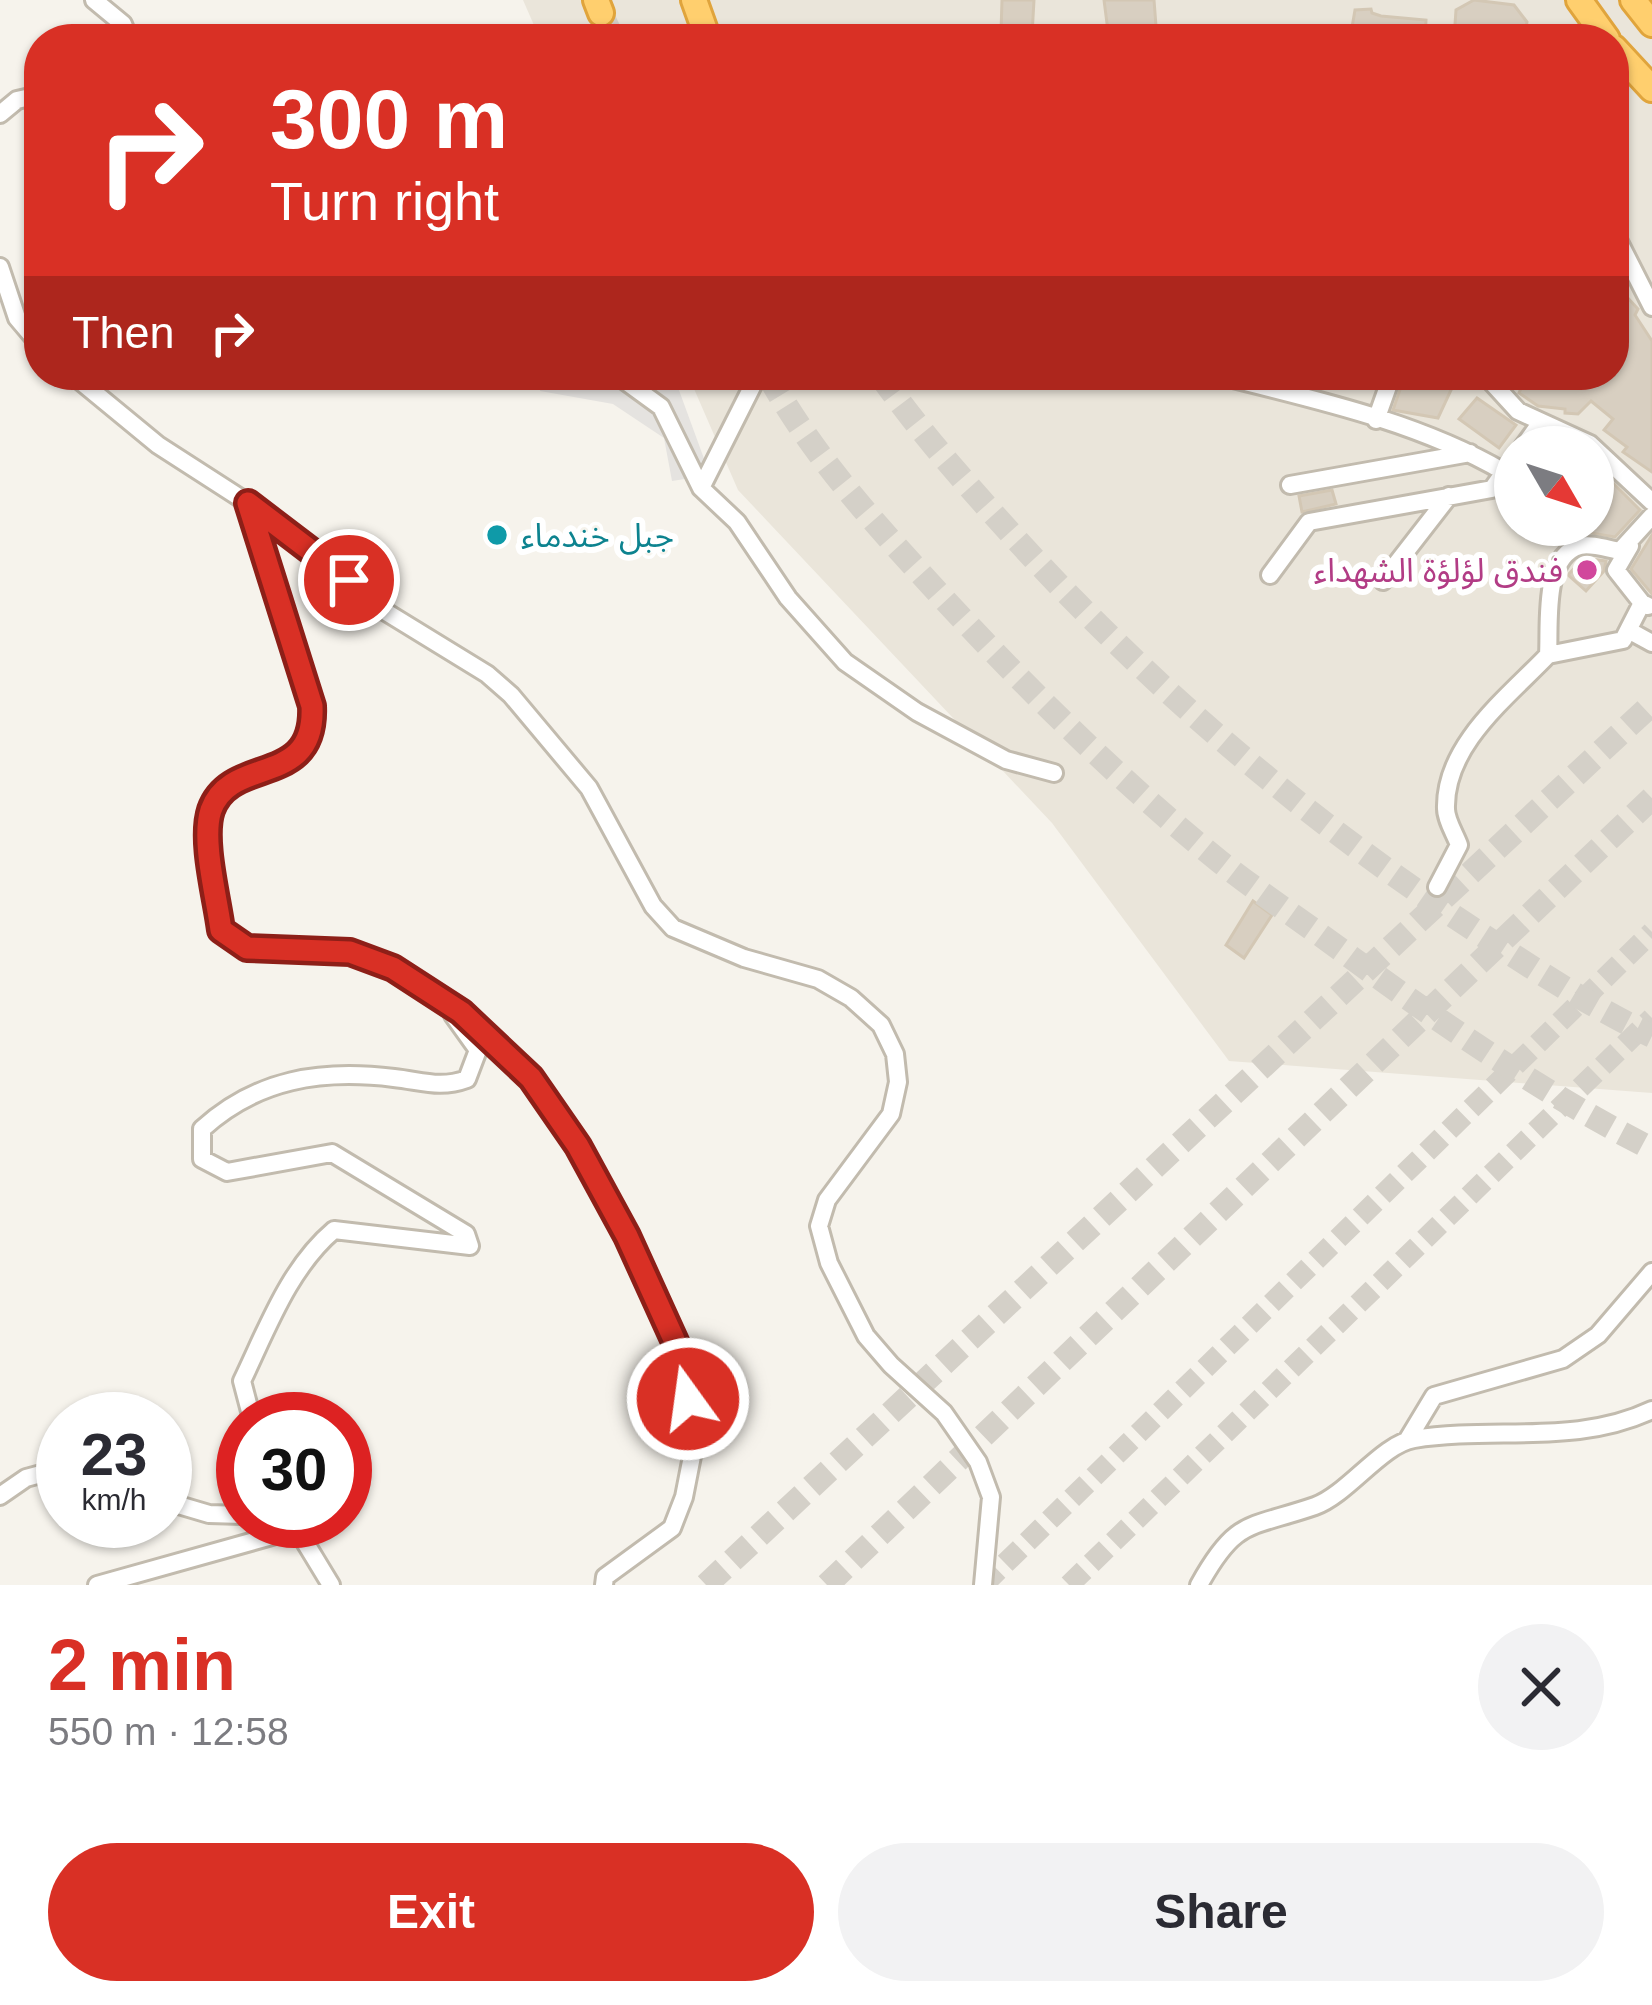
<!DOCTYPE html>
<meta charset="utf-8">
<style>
:root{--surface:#fff;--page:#f2f2f3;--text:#2b2b33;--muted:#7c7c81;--accent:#d93025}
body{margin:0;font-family:Helvetica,"Noto Sans Arabic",sans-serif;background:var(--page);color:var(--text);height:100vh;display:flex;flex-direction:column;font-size:45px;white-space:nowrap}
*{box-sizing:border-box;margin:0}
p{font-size:39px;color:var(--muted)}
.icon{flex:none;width:66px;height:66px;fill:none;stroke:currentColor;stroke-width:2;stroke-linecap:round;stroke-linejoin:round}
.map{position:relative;height:1585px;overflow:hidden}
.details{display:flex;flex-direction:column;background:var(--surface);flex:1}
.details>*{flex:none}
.banner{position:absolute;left:24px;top:24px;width:1605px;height:366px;border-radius:48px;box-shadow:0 3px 9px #0004;background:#d93025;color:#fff;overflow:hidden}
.needle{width:78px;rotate:129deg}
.tools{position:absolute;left:1494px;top:426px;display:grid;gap:24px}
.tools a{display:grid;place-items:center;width:120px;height:120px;border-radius:50%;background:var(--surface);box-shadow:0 3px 9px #0004;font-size:60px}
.speed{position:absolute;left:36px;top:1392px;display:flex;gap:24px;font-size:60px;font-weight:700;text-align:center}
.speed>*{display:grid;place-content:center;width:156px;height:156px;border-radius:50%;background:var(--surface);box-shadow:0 3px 9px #0004;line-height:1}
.speed small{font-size:30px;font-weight:400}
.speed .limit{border:18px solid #d22;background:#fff;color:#111}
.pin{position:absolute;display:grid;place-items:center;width:102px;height:102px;color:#fff;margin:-51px;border:6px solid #fff;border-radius:50%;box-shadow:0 3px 12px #0007}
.me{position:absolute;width:132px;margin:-66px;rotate:346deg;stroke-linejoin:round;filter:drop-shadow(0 0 9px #0008)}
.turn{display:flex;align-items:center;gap:42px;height:252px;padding:0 48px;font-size:54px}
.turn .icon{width:156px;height:156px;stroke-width:2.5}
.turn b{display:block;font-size:84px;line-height:102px}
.then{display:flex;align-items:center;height:114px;padding:0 48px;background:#0003;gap:24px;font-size:45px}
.round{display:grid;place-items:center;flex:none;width:126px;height:126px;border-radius:63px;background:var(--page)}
.summary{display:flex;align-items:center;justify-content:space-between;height:204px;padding:0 48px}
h1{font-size:72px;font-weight:600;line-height:90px;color:var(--accent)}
.cta{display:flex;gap:24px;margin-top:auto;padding:24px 48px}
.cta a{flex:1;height:138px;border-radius:72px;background:var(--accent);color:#fff;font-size:48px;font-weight:600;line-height:138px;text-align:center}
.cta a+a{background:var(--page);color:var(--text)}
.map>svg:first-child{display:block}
</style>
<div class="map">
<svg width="1652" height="1585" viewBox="0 0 1652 1585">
<rect width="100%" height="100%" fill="#f6f3ec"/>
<!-- residential -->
<path fill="#eae5da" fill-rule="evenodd" d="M523,0H1652V1093L1229,1061L1052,823L738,490L688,375H1614V39H540ZM1515,447H1593V525H1515Z"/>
<!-- parking -->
<path fill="#e5e3e0" d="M544,375H661L676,382L710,475L672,481L664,438L613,404L540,391Z"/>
<!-- building -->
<path fill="#d8cfc1" stroke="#d3c7b4" stroke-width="3" d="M1002,0H1034L1032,35L1001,32Z
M1104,0H1154L1157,39H1109Z
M1474,0L1514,5L1527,22L1524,39H1454L1456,10Z
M1371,9L1372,13L1381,16L1426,20L1425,39H1350L1355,10Z
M1614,268L1626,296L1638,309L1635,315L1652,341V472L1623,452L1627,447L1604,430L1613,419L1591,401L1578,414L1565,413V409L1538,406L1519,393L1527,375H1614Z
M1405,375H1458L1438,418L1393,410Z
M1477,398L1516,425L1499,448L1459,419Z
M1593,475L1609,491L1614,484L1640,510L1615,537L1591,533L1588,527L1593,525Z
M1332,490L1336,504L1302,512L1299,496Z
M1652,535V594L1631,569Z
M1584,558L1606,561L1604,571L1586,591L1568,575Z
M1253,901L1272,915L1244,958L1226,945Z"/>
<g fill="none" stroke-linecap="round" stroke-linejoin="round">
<!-- major-tunnel -->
<path stroke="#d4d0c8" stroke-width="21" stroke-dasharray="21 10" stroke-linecap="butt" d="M983,1585L1652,932
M1069,1585L1652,1018"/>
<!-- highway-tunnel -->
<path stroke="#d4d0c8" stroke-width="24" stroke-dasharray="24 12" stroke-linecap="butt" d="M601,13L613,39
M768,375C814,458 878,527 942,597C1028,690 1120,781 1219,861C1262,895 1308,925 1352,958C1448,1028 1546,1095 1652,1149
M880,375C920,432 967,485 1014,537C1148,684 1298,813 1464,923C1526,964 1586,1004 1652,1036
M706,1585L1652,704
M827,1585L1652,798"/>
<defs>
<path id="minor" d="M94,0L123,24L129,39
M0,114L17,100L39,95
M1614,232L1652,307
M0,267L17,318L39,344
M73,375L158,445L248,503L386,612L487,674L511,695L589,788L653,906L673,928L744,958L818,979L851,998L881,1025L895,1054L898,1082L891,1114L827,1200L819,1226L829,1263L866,1336L891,1365L944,1413L978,1462L991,1497L983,1585
M617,375L661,407L701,488L737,522L788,598L845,662L917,712L1006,760L1054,773
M1217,375C1313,399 1419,422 1504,472L1515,457
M1485,375L1518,411L1590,444L1652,502
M1376,420L1392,375
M1523,447L1541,422
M1290,485L1470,453
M701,488L758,375
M249,505L312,706C316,789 231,754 211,810C201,839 217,898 221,930L247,948L350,952L393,968L461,1012L531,1078L578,1146L627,1236L682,1357L695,1441L684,1497L672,1528L605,1577L604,1585
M1630,546L1616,570L1642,603L1648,606
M1270,575L1309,522L1492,489L1504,472
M1383,581L1449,496
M1630,631L1652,643
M1548,655L1623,640L1642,603
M1437,887L1459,845C1455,834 1446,820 1446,809C1444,745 1508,697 1548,655C1550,626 1542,556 1580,546C1591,543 1608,549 1620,551L1652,516
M252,1419L242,1381C267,1329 289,1268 334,1230L470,1246L466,1234L332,1153L227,1172L202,1159V1129C257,1079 321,1069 394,1078C422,1081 440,1089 467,1079L478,1050L453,1015
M1408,1439L1434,1396L1563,1359L1598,1335L1652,1272
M0,1496L26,1478L63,1468
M165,1501L209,1514L243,1515
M297,1529L331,1585
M97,1585L297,1529L293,1521
M1199,1585C1236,1518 1248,1529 1315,1506C1348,1494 1382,1444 1414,1439C1495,1426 1576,1446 1652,1410"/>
<path id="highway" d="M596,0L601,13
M694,0L708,39
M1579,0L1607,39
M1633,0L1652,24
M1614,48L1652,89"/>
</defs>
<!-- minor casing -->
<use href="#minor" stroke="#c2bbae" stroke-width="22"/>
<!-- highway casing -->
<use href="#highway" stroke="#e0a43c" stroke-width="30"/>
<!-- minor -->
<use href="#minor" stroke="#fff" stroke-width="16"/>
<!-- highway -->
<use href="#highway" stroke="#ffcf6e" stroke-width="24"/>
</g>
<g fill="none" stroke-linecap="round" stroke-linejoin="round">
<defs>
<path id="route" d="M349,580L248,503L312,706C316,789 231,754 211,810C201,840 217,898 221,930L247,948L350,952L393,968L461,1012L531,1078L578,1146L627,1236L682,1357L688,1399"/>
</defs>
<!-- route casing -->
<use href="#route" stroke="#8d1f18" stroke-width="30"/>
<!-- route -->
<use href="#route" stroke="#d93025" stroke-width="21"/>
</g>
<!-- markers -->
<circle fill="#0f9aa8" stroke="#fff" stroke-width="4.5" cx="497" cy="535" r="12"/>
<circle fill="#d1479c" stroke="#fff" stroke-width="4.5" cx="1587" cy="570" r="12"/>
<g text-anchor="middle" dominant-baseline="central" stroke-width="12" stroke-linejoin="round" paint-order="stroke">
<!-- culture labels -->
<g font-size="33" fill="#0d838f" stroke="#fff" text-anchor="start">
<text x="521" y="535">جبل خندماء</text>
</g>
<!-- hotel labels -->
<g font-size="33" fill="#b23c85" stroke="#fff" text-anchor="end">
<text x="1563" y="570">فندق لؤلؤة الشهداء</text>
</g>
</g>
</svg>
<div class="tools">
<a><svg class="needle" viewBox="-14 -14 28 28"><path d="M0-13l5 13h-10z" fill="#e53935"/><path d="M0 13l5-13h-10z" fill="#7c7c81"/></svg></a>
</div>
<div class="speed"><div>23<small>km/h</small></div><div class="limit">30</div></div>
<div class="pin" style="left:349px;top:580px;background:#d93025"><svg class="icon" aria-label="arrive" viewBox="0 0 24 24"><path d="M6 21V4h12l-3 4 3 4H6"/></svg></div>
<svg class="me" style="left:688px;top:1399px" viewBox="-20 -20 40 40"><circle r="17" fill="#d93025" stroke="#fff" stroke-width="3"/><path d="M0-11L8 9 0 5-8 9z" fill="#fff"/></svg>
<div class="banner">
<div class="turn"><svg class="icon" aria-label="right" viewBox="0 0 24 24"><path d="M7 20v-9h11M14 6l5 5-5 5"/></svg><div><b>300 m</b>Turn right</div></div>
<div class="then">Then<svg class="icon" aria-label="right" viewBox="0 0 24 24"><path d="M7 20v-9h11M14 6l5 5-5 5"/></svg></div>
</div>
</div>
<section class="details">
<div class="summary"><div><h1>2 min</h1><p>550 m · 12:58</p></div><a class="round"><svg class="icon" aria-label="close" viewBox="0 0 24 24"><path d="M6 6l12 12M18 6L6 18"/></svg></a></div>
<div class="cta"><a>Exit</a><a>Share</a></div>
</section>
